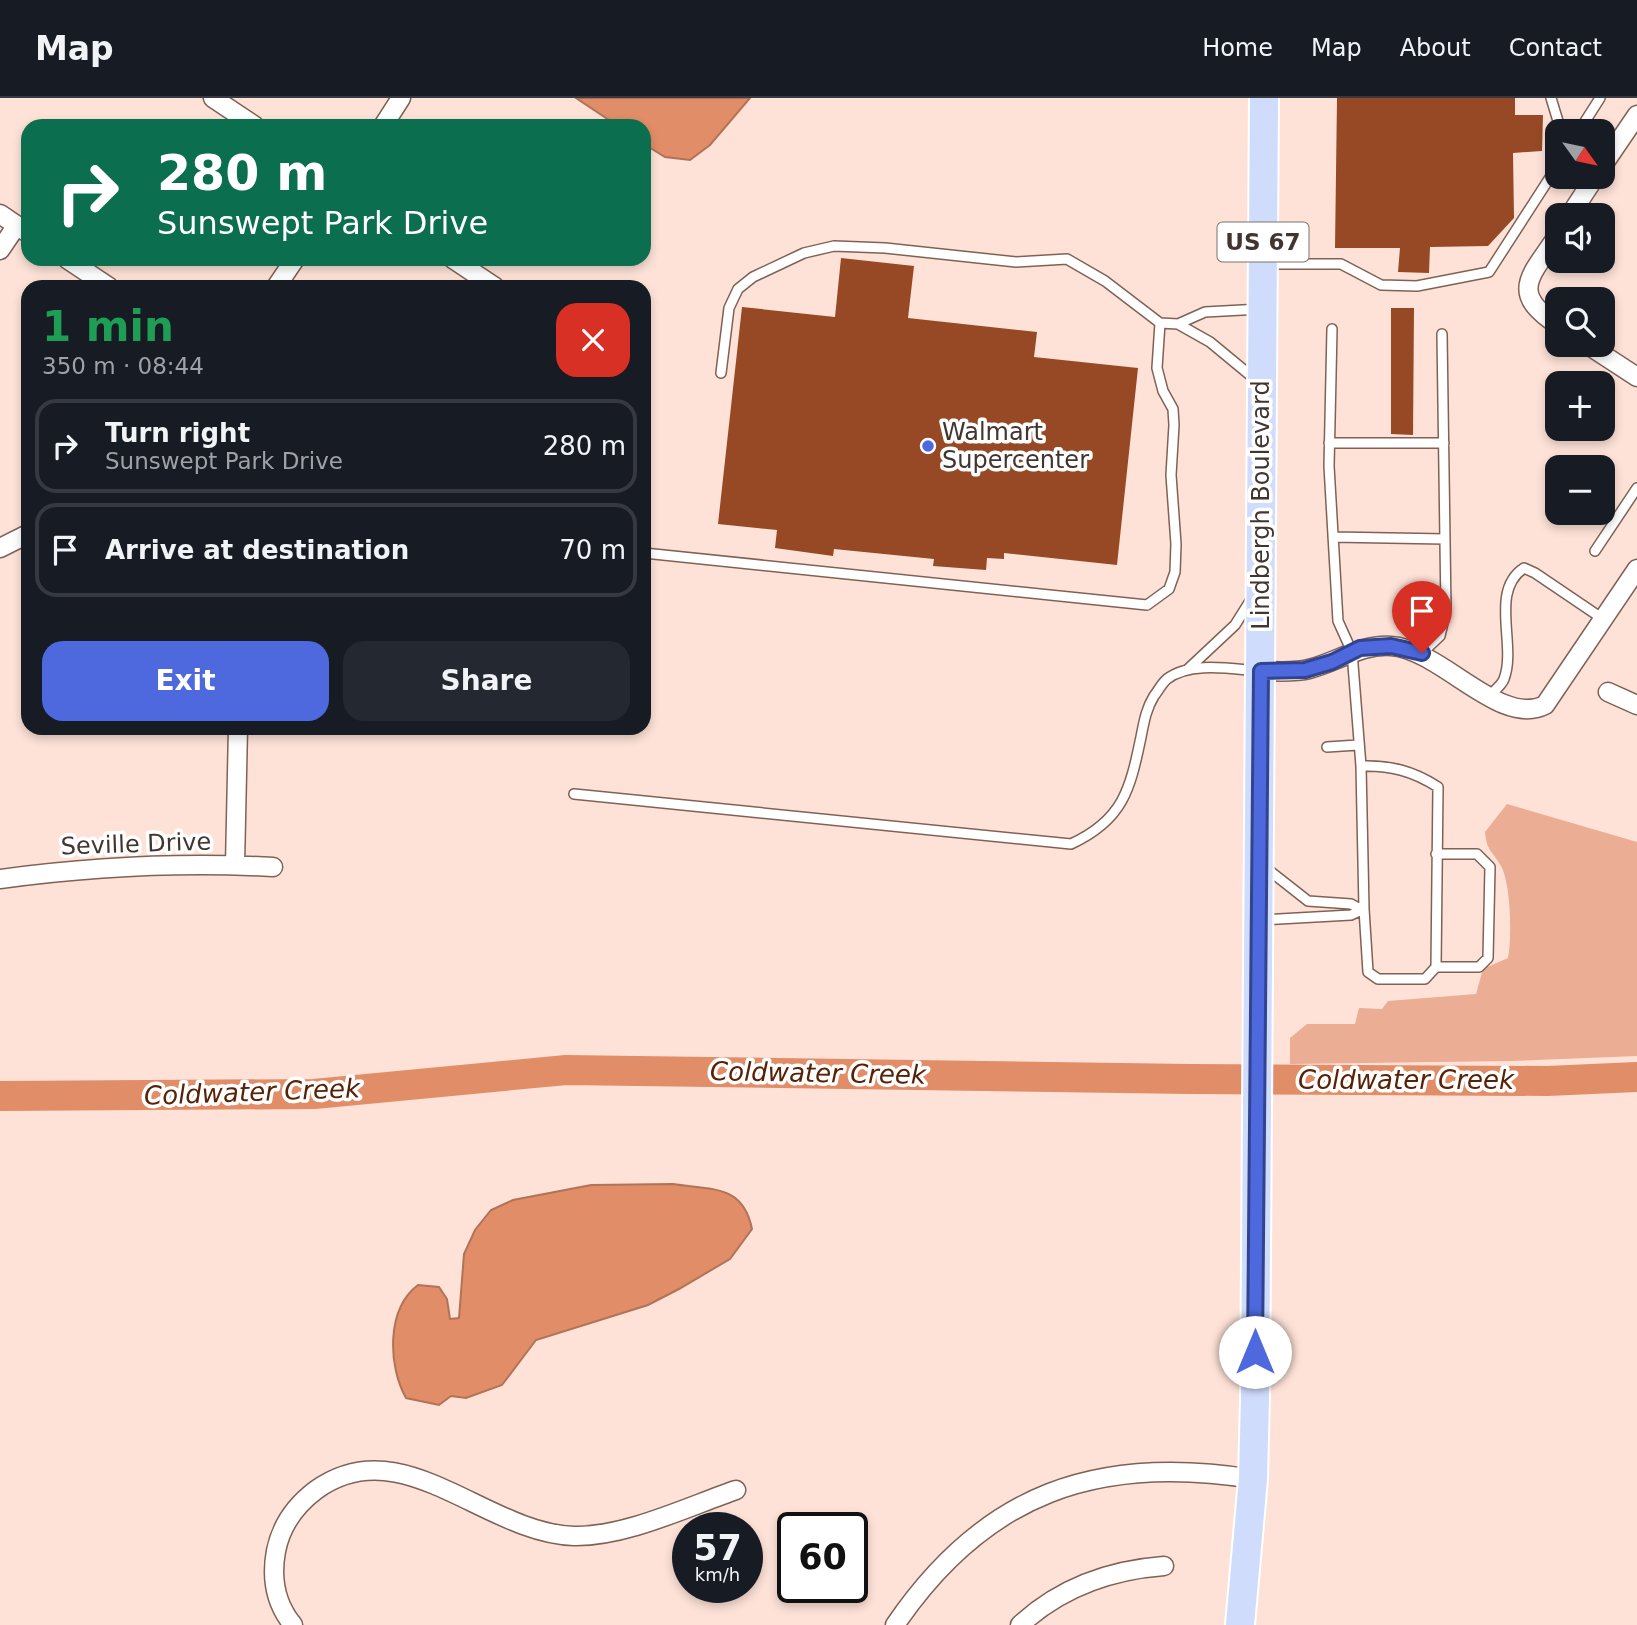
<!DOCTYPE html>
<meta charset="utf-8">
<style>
:root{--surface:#171b24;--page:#242831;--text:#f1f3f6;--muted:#9ea1a6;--line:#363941;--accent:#4d69dd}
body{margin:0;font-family:"DejaVu Sans",sans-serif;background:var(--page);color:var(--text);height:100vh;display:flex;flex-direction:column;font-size:26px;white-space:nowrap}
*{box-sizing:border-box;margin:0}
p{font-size:23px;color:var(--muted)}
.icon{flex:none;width:38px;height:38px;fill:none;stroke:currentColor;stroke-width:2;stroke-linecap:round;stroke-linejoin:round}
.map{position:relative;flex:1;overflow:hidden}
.sheet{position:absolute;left:21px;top:182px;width:630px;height:455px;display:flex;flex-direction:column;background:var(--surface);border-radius:21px;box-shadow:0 4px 10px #0003}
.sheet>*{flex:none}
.banner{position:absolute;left:21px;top:21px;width:630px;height:147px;border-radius:21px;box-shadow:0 4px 10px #0003;background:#0b6e4f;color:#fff;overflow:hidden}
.needle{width:46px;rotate:123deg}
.tools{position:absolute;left:1545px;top:21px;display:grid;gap:14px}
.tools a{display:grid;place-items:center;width:70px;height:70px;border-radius:14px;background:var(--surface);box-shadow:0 4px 10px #0003;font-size:35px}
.speed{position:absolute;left:672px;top:1414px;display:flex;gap:14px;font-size:35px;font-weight:700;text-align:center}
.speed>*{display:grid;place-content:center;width:91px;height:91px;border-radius:50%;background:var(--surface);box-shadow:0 4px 10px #0003;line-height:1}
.speed small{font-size:18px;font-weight:400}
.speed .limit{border:4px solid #111;border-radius:10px;background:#fff;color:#111}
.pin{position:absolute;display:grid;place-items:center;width:60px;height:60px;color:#fff;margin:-72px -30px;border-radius:50% 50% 50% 0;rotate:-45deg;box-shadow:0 0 7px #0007}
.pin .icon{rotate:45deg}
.me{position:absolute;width:77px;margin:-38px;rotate:0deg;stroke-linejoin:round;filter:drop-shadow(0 0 5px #0008)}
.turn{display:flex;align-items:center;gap:24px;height:147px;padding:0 21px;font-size:32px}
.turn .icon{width:91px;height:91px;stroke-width:2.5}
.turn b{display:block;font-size:49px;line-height:60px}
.round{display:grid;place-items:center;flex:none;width:74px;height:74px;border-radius:21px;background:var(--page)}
.head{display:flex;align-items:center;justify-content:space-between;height:119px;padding:0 21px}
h1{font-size:42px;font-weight:700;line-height:52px;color:#1e9e55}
.button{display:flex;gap:14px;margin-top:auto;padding:14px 21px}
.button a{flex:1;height:80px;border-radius:21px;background:var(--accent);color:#fff;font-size:28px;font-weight:700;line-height:80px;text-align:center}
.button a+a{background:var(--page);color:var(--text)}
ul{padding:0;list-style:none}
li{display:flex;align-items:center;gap:21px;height:94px;margin:0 14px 10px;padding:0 7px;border:4px solid var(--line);border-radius:21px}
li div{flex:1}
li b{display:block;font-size:26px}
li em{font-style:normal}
header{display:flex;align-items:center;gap:42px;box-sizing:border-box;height:98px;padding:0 35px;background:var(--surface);border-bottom:2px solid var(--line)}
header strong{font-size:33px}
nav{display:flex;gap:38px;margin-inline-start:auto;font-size:24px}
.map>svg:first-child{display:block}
</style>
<header>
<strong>Map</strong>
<nav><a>Home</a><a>Map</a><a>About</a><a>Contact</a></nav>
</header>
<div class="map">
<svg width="1637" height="1527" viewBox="0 0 1637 1527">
<rect width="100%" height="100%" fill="#fee2d7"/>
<!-- green -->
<path fill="#ebad93" d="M1507,706L1637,744V958L1511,963L1290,966V940L1307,926H1355L1359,910L1382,911L1388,903L1476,896L1483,871L1508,860C1512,839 1511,786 1501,768C1492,752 1487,754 1485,734Z"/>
<!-- water -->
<path fill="#e18d68" stroke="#b17357" stroke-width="2" d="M576,0H750L710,47L690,62L665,59L644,46V28H618Z
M673,1086C711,1092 743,1086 752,1131L730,1161L679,1191L648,1207L536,1242L502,1287L466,1300L451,1298L439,1307L406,1300C388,1268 386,1211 418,1187L439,1189L447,1201L450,1221L459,1220L464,1156L475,1132L491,1112L513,1102L591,1087Z"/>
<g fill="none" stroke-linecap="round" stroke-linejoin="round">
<!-- river -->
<path stroke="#e18d68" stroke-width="30" d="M0,998L314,996L566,972L1190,981L1547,983L1637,979"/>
</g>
<!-- building -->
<path fill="#964924" d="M1337,0H1515V17H1543L1542,53L1513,55L1514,120L1488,148L1430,149L1429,175L1398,174L1400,150H1335Z
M841,160L914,168L908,220L1037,234L1034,259L1138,270L1117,467L1004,455V461L987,460L986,472L933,468L934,461L834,451L833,458L775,450L777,432L718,426L742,209L835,219Z
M1391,210H1414L1413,337L1391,336Z"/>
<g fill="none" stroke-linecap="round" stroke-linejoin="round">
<defs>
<path id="lane" d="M1551,0L1561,33
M1579,33L1600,0
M1268,166H1341L1381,187L1417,188L1489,174L1558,67
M1160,225L1178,226L1205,214L1261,211
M1178,226L1210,244L1256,282
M1332,231L1329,368L1338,523L1352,554L1361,668
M1329,345H1444
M1333,439L1445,441
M1595,453L1637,390
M644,455L1147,507L1169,491L1175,474L1176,446L1171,377L1174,327L1173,311L1163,293L1157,270L1160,225L1105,183L1067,161L1016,164L885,150L834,148L804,155L753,179L738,191L729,210L721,275
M1422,555L1440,538L1446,512L1442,236
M1187,572L1235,527L1252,500
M1489,598C1494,593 1502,587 1504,581C1517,547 1489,493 1524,470L1535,475L1603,521
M1327,649L1358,647
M574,696L1071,746C1123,722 1130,692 1141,639C1144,624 1146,611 1154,598C1158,593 1162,585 1167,581C1190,563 1232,571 1258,573
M1266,770L1308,803L1351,806L1360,811
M1261,822L1351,817L1364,811L1361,668C1390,667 1413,673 1438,689L1436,869L1425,881H1378L1368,874L1364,811
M1436,869H1479L1488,860L1490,769L1477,756H1436"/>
<path id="street" d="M213,0L255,28
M383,28L401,0
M1603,67L1637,17
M0,116L28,135
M1570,117L1595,79
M1558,137C1532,177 1507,194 1558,227
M0,152L17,127
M67,161L109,189
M453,161L495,189
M276,189L295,161
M1588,247L1637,279
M0,450L28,436
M1260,573C1276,573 1294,575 1309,571C1337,564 1361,546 1391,548C1441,551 1500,630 1545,607L1637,471
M1608,594L1637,607
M235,767L238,630
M0,781C89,769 183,764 273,769
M293,1527C275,1505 271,1480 276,1453C281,1428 296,1407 316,1392C402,1330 484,1435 574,1438C625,1439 687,1409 736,1392
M895,1527C985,1395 1097,1356 1253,1381
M1020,1527C1060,1490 1110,1472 1164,1468"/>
<path id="primary" d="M1240,1527L1253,1381L1255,1300L1264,0"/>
</defs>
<!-- lane casing -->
<use href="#lane" stroke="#7f6255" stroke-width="12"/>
<!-- street casing -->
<use href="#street" stroke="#7f6255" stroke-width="21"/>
<!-- primary casing -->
<use href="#primary" stroke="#fff" stroke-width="32"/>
<!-- lane -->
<use href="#lane" stroke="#fff" stroke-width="9"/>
<!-- street -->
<use href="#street" stroke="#fff" stroke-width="18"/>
<!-- primary -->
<use href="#primary" stroke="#d0dcfc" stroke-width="28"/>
</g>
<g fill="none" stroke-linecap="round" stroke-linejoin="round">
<defs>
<path id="route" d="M1255,1254L1261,573L1305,572L1332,564L1360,550L1391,548L1422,555"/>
</defs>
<!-- route casing -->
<use href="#route" stroke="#324490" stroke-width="18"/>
<!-- route -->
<use href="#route" stroke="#4d69dd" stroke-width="12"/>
</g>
<!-- markers -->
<circle fill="#4d69dd" stroke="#fff" stroke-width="2.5" cx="928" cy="348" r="7"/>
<g text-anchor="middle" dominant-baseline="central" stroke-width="7" stroke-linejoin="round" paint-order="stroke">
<!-- shield labels -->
<rect fill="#fff" stroke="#7b726e" stroke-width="2" x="1217.5" y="124.5" width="91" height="39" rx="5"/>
<g font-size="23" font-weight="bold" fill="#423530">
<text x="1263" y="144">US 67</text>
</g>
<!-- poi labels -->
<g font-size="24" fill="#423530" stroke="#fff" text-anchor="start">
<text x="942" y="334">Walmart<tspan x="942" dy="28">Supercenter</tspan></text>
</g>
<!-- street labels -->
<g font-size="24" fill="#423530" stroke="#fff">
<text transform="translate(1261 407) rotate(-90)">Lindbergh Boulevard</text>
<text transform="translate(136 746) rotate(-2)">Seville Drive</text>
</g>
<!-- water labels -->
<g font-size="26" font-style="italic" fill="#572206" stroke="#fff">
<text transform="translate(818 975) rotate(1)">Coldwater Creek</text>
<text x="1406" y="982">Coldwater Creek</text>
<text transform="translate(252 994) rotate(-2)">Coldwater Creek</text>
</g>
</g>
</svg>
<div class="tools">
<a><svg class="needle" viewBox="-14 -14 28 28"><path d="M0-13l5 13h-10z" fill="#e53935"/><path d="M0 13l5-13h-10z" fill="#9ea1a6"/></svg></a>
<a><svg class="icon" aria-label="sound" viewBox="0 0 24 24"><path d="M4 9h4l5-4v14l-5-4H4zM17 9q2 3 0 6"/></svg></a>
<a><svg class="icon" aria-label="search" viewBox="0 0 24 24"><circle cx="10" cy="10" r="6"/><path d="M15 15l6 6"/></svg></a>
<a>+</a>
<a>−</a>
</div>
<div class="speed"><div>57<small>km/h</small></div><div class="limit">60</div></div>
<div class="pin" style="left:1422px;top:555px;background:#d93025"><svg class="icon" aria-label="arrive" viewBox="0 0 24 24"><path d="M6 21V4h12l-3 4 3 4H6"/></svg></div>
<svg class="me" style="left:1255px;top:1254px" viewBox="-20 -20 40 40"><circle r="19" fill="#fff"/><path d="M0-13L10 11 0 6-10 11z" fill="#4d69dd"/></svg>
<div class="banner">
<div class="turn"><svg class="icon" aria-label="right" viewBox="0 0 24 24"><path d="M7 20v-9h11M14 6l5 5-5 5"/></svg><div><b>280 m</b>Sunswept Park Drive</div></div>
</div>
<section class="sheet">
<div class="head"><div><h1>1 min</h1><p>350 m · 08:44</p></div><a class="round" style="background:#d93025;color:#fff"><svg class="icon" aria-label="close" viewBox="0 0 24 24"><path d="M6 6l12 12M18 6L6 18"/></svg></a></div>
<ul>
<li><svg class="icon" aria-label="right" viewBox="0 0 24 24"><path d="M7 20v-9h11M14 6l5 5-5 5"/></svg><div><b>Turn right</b><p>Sunswept Park Drive</p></div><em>280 m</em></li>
<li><svg class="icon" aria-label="arrive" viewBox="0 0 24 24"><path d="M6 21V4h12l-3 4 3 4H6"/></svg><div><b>Arrive at destination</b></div><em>70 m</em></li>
</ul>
<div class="button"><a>Exit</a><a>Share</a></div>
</section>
</div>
